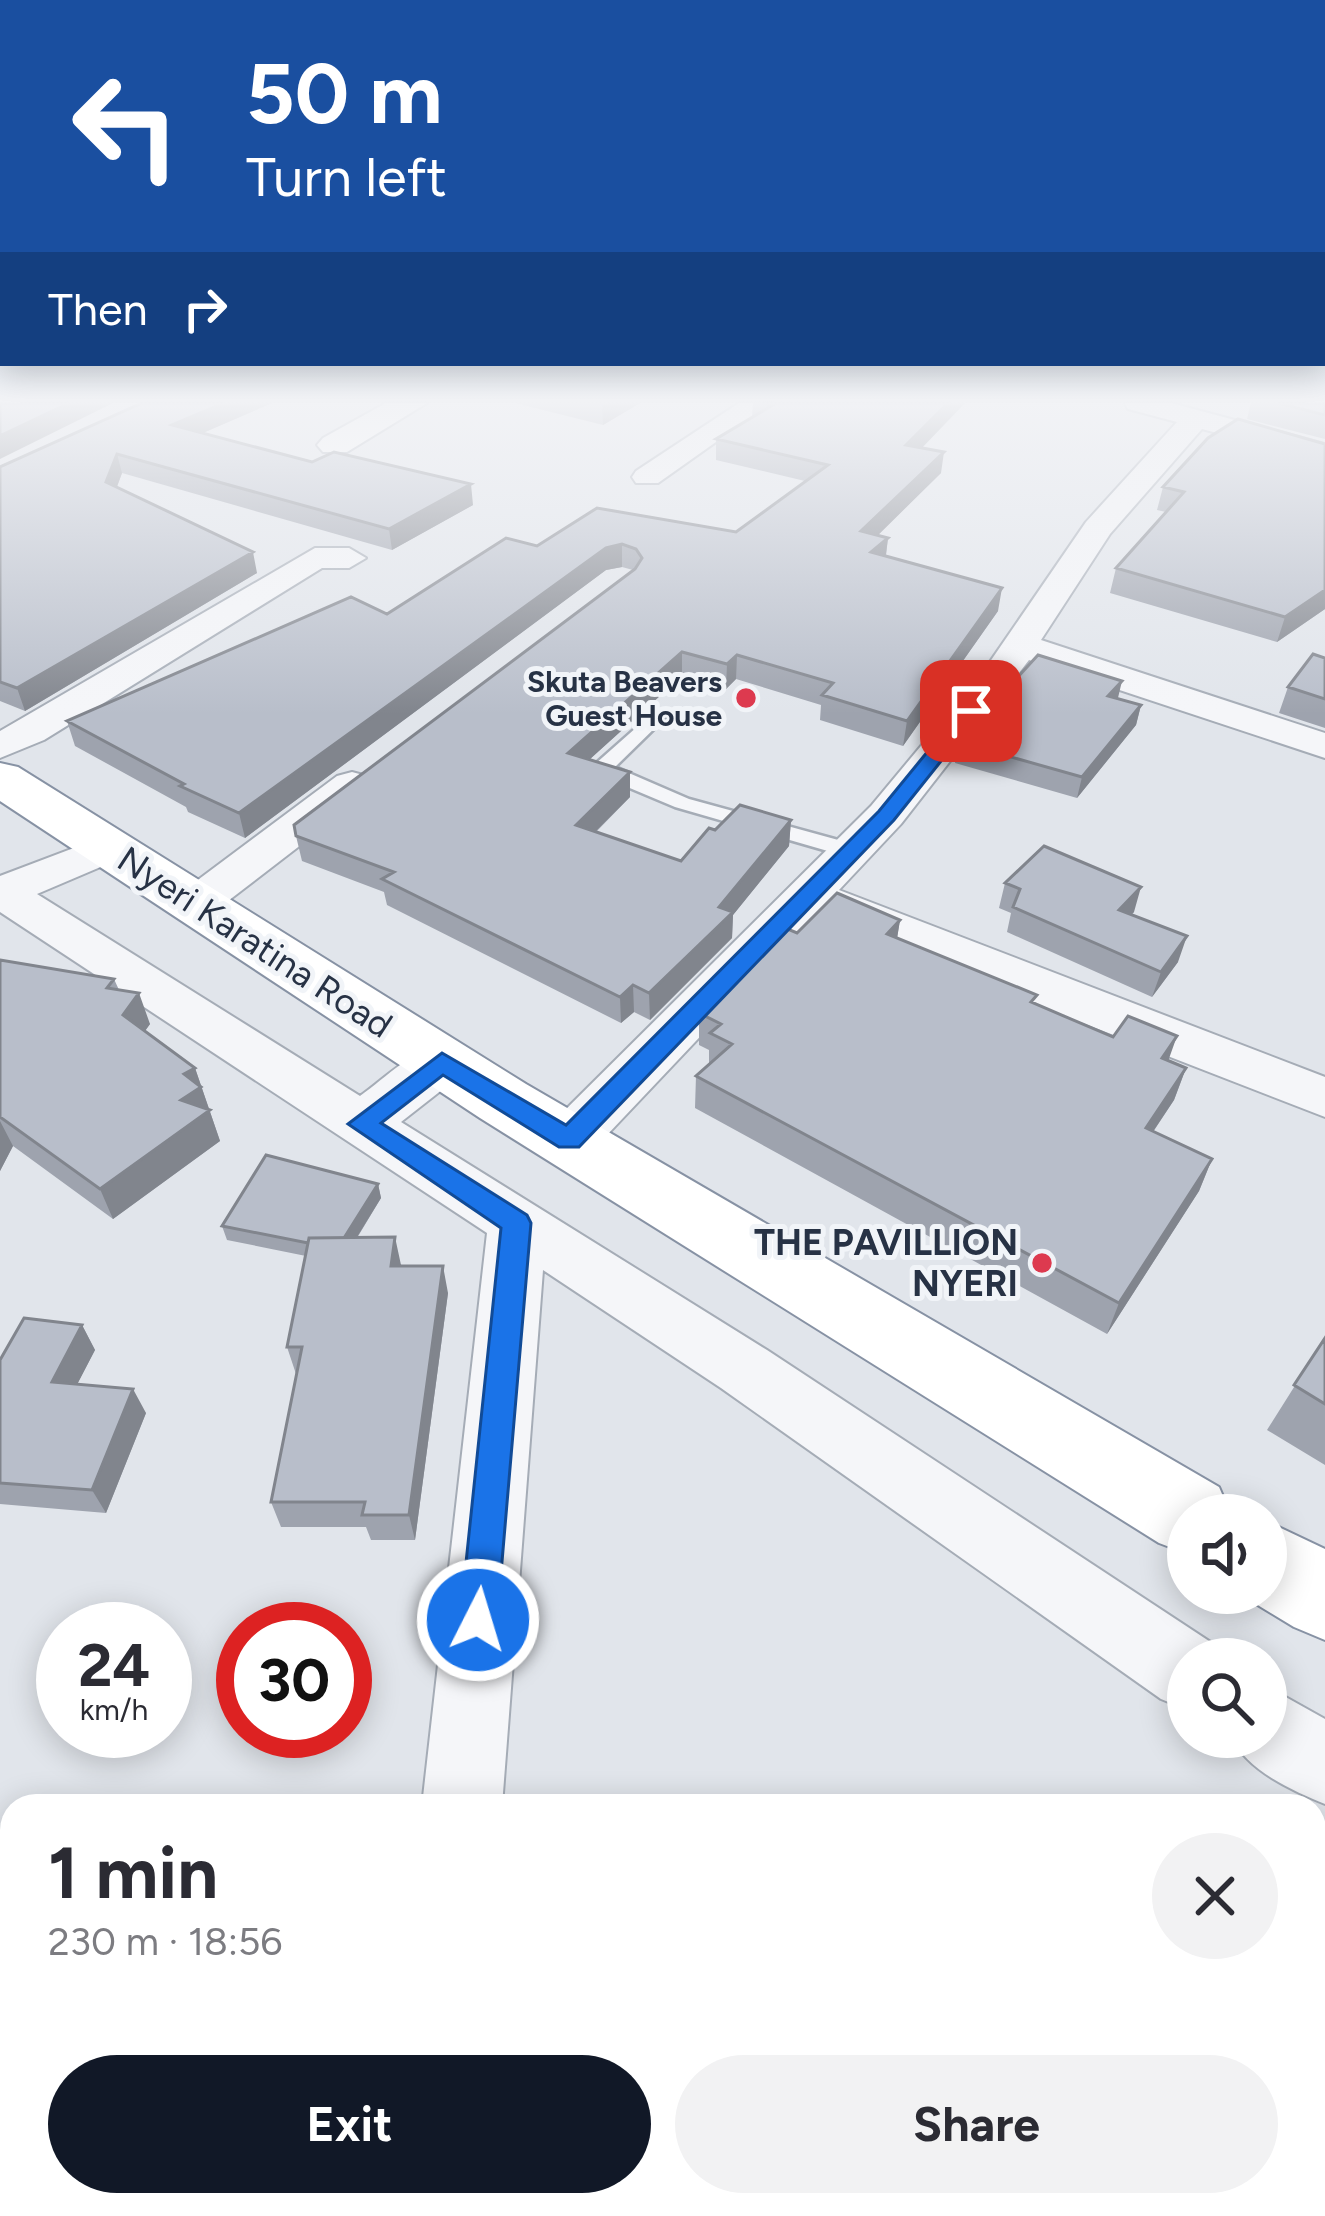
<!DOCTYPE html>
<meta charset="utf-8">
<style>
:root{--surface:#fff;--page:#f2f2f3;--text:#2b2b33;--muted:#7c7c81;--accent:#111827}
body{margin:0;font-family:Figtree,sans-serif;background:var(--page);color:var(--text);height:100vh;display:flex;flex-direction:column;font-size:45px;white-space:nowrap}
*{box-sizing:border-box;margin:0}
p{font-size:39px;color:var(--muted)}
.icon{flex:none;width:66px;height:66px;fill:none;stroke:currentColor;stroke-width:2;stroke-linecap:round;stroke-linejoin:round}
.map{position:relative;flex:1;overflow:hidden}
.drawer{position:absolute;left:0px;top:1794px;width:1326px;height:423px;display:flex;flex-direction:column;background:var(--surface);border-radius:36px 36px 0 0;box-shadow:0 6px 30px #0003}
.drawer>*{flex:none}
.guide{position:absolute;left:0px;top:0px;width:1326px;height:366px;box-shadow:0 6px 30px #0003;background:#1a4fa0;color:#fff;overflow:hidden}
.tools{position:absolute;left:1167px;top:1494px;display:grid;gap:24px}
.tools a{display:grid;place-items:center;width:120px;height:120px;border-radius:50%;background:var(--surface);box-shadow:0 6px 30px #0003;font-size:60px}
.speed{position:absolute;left:36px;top:1602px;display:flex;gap:24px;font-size:60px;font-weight:700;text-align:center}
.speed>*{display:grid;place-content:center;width:156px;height:156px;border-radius:50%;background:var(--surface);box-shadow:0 6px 30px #0003;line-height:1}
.speed small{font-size:30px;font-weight:400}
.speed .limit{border:18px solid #d22;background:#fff;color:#111}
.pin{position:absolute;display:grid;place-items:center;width:102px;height:102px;color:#fff;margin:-51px;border-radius:24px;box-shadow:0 6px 18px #0006}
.me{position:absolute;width:132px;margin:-66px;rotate:5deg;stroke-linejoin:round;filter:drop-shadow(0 0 9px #0008)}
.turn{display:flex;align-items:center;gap:42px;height:252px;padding:0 48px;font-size:54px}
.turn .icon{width:156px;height:156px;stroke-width:2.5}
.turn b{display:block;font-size:84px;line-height:102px}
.then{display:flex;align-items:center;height:114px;padding:0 48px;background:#0003;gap:24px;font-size:45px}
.round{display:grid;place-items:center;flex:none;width:126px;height:126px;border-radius:63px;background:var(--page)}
.overview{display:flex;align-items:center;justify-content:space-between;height:204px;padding:0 48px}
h1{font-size:72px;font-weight:700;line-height:90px}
.button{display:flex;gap:24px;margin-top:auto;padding:24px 48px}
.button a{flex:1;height:138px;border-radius:72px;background:var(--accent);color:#fff;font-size:48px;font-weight:700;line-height:138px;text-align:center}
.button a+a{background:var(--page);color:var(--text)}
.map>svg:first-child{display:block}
</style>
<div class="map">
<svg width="1325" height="2216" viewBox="0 0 1325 2216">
<rect width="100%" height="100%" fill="#e1e5eb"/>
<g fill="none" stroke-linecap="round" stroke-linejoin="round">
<defs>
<path id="lane" d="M655,711L665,717L662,721L615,767L689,799L860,846L863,851L852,858L675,807L594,773V765Z"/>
<path id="street" d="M739,403H771L658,483H636L632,477L636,471Z
M1125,403H1171L1325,444V462L1202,429L1110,534L1041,640L1325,733V758L1029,660L901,824L839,890L1325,1077V1117L959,975L818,912L589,1154L569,1160L549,1154L541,1140L549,1126L871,806L985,669L1086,522L1177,422L1128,409Z
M315,548H349L366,558L349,568H322L44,740L0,758V731Z
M352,772L367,776L373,785L367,794L211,914L195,918L179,914L172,904L179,894L337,776Z
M108,835L124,839L130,848L124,857L37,894L360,1096C391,1074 422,1038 461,1049L469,1062L461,1075L401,1122L767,1350L1215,1645L1220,1659H1188V1710L1161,1699L721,1388L543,1270L502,1806H422L487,1233L0,912V876Z
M1266,1686L1325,1719V1804C1293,1791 1246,1770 1232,1737H1266Z
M379,2205H475L474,2216H378Z"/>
<path id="secondary" d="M386,403H427L347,452H323L317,445L323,438Z"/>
<path id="highway" d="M0,763L18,767L526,1084L1219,1487L1231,1515H1188V1554L1159,1543L480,1118L0,801Z
M1266,1521L1325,1549V1640L1294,1627L1238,1593H1266Z"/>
</defs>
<!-- lane casing -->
<use href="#lane" stroke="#a5acb6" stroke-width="5"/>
<!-- street casing -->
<use href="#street" stroke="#a5acb6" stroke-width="4"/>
<!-- secondary casing -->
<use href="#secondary" stroke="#a5acb6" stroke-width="4"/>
<!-- highway casing -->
<use href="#highway" stroke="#8792a4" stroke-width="4"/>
<!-- lane -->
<use href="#lane" fill="#f5f6f9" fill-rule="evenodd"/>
<!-- street -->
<use href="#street" fill="#f5f6f9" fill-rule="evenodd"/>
<!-- secondary -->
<use href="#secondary" fill="#fff" fill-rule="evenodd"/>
<!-- highway -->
<use href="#highway" fill="#fff" fill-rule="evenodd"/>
</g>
<!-- wall -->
<path fill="#9ea3ae" d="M142,403H272L203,433L473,505L392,550L122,473L117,487L257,573L25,711L0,701V467Z
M515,403H640L603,425Z
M753,403H965L922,448L941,473L877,535L888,538L886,556L998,611L903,746L820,720L821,705L736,679L726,689L682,676L590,759L630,772V797L596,832L681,861L715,830L791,820L789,846L733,915L732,938L650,1020L634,1012L621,1023L387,905L384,892L302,861L296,836L633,570L622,567L606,570L245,838L188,812L186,807L75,746L67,721L387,614L537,546L736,532L805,481L716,460V439L752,417Z
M1251,403H1325V439L1247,419Z
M1325,444V609L1277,642L1110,593L1116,568L1166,512L1157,510L1163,487Z
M1325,658V728L1279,713L1288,687Z
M1118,699L1141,705L1136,725L1077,798L955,763L958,742Z
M1005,883L1134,912L1131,915L1178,962L1152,997L1007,932L1011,913L999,908Z
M900,920L897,938L1034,1003L1186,1068L1174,1100L1153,1132L1212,1159L1199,1191L1107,1334L695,1108L696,1076L709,1065V1050L699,1045V1013L797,933Z
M0,960L114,979L119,990L150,1024L145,1031L195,1068L220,1141L113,1219L13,1146L0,1171Z
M378,1184L381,1198L357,1238L448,1293L415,1540H371L366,1527H281L271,1502L296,1374L287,1347L306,1256L227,1240L222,1226Z
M82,1325L95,1350L77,1384L146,1413L106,1513L0,1504V1360Z
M1325,1338V1465L1267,1430Z"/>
<!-- shaded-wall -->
<path fill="#81858d" d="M69,403H113L0,459V436Z
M224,403H272L177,444L172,425Z
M607,403H640L603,425L602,406Z
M948,403H965L904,466L906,445Z
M944,452L941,473L859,554L861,531Z
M117,454L122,473L111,502L106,482Z
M471,484L473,505L392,550L389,529Z
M888,538L885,561L871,552Z
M622,544V567L606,570L245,838L239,813L606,548Z
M253,552L257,573L25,711L17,688Z
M1002,588L998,611L903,746L907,721Z
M1325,590V609L1277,642L1285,617Z
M682,652V676L569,778L568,753Z
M737,655L736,679L726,689L727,664Z
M1122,681L1117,702L1108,696Z
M1141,705L1136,725L1077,798L1082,777Z
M630,772V797L577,850L576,825Z
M791,820L789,846L733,915L732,938L650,1020L649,993Z
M1141,887L1134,912L1111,935L1119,910Z
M900,920L895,951L887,934Z
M1187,936L1178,962L1152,997L1161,972Z
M633,985L634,1012L621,1023L620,997Z
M139,993L150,1024L134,1046L123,1015Z
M1177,1036L1166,1067L1162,1058Z
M195,1068L220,1141L113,1219L100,1189L181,1100L184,1074Z
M1186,1068L1174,1100L1134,1160L1146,1128Z
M0,1121L13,1146L0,1171Z
M1212,1159L1199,1191L1107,1334L1119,1303Z
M378,1184L381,1198L341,1263L338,1249Z
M395,1237L401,1265L391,1266Z
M443,1266L448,1293L415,1540L409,1515Z
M82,1325L95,1350L66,1406L52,1382Z
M133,1389L146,1413L106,1513L92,1490Z
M257,2205H273L271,2216H255Z"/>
<!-- building -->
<path fill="#b8beca" stroke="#81858d" stroke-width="3" d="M0,403H69L0,436Z
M142,403H224L172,425L312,462L334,452L471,484L389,529L117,454L106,482L253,552L17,688L0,682V467Z
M763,403H948L906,445L944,452L861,531L888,538L871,552L1002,588L907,721L822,695L833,683L737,655L727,664L682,652L568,753L630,772L576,825L681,861L709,828L715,830L740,805L791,820L719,907L733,912L649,993L633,985L620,997L382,879L394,872L296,836L294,825L635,569L642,558L636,549L622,544L606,548L239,813L180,786L184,784L67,721L351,597L387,614L506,538L537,546L597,508L736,532L828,465L716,439L773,405Z
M1278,403H1325V415Z
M1238,419L1325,444V590L1285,617L1116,568L1184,492L1163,487L1208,438Z
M1313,654L1325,658V699L1288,687Z
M1038,655L1122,681L1108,696L1141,705L1082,777L958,742Z
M1044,846L1141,887L1119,910L1187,936L1161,972L1013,907L1020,889L1005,883Z
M837,893L900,920L887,934L1037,995L1031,1002L1113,1037L1128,1016L1177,1036L1162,1058L1186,1068L1146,1128L1212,1159L1119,1303L696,1076L732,1044L710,1033L721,1024L699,1013L783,927L797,933Z
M0,960L114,979L107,988L139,993L123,1015L195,1068L184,1074L201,1087L181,1100L210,1110L100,1189L0,1117Z
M266,1155L378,1184L344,1238H309L308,1243L222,1226Z
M395,1237L391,1266H443L409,1515H362L365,1502H271L302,1347H287L309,1238Z
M24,1318L82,1325L52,1382L133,1389L92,1490L0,1483V1360Z
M1325,1338V1404L1294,1385Z
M145,2205H257L255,2216H131V2214L142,2215Z"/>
<!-- sky -->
<linearGradient id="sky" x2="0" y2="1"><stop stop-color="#88b3de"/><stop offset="0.56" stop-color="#f2f3f6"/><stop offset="1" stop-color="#f2f3f6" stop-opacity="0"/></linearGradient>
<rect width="1325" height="714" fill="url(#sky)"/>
<!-- route -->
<path fill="#1a73e8" stroke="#114b97" stroke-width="3" d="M964,707L981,711L894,820L579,1147H559L443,1075L381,1123L527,1215L531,1223L497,1620L491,1633L478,1638L465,1633L460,1620L501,1228L348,1124L442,1053L566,1125L879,811Z"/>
<!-- markers -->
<g fill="#dd3a4f" stroke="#f1f4f8" stroke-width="4.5">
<circle cx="746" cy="698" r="12"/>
<circle cx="1042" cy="1263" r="12"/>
</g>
<g text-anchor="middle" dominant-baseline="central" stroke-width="10" stroke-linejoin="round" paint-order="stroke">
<!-- far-poi labels -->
<g font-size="30" font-weight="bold" fill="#273245" stroke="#f1f4f8" text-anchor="end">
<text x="722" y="681">Skuta Beavers<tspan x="722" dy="34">Guest House</tspan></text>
</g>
<!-- street labels -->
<g font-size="36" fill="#273245" stroke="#f1f4f8">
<text transform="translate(255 942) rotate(33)">Nyeri Karatina Road</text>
</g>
<!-- poi labels -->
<g font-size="36" font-weight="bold" fill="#273245" stroke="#f1f4f8" text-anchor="end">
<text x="1018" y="1242">THE PAVILLION<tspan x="1018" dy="41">NYERI</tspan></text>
</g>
</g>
</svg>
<div class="tools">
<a><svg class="icon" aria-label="sound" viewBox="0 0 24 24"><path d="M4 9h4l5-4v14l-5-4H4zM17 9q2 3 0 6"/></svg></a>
<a><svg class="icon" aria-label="search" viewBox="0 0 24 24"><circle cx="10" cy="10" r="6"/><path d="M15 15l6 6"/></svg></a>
</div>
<div class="speed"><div>24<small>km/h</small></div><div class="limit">30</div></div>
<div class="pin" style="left:971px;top:711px;background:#d93025"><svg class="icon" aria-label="arrive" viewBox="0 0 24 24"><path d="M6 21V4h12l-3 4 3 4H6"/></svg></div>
<svg class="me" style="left:478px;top:1620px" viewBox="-20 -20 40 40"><circle r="17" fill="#1a73e8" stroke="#fff" stroke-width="3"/><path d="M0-11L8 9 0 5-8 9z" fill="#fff"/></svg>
<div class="guide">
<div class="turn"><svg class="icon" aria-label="left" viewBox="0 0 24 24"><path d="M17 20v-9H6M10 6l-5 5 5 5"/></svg><div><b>50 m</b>Turn left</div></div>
<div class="then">Then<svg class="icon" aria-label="right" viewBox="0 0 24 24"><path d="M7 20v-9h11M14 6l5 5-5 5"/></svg></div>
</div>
<section class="drawer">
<div class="overview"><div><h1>1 min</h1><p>230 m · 18:56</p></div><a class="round"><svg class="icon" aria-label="close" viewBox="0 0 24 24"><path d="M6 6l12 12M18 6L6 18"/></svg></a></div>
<div class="button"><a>Exit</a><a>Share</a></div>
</section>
</div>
